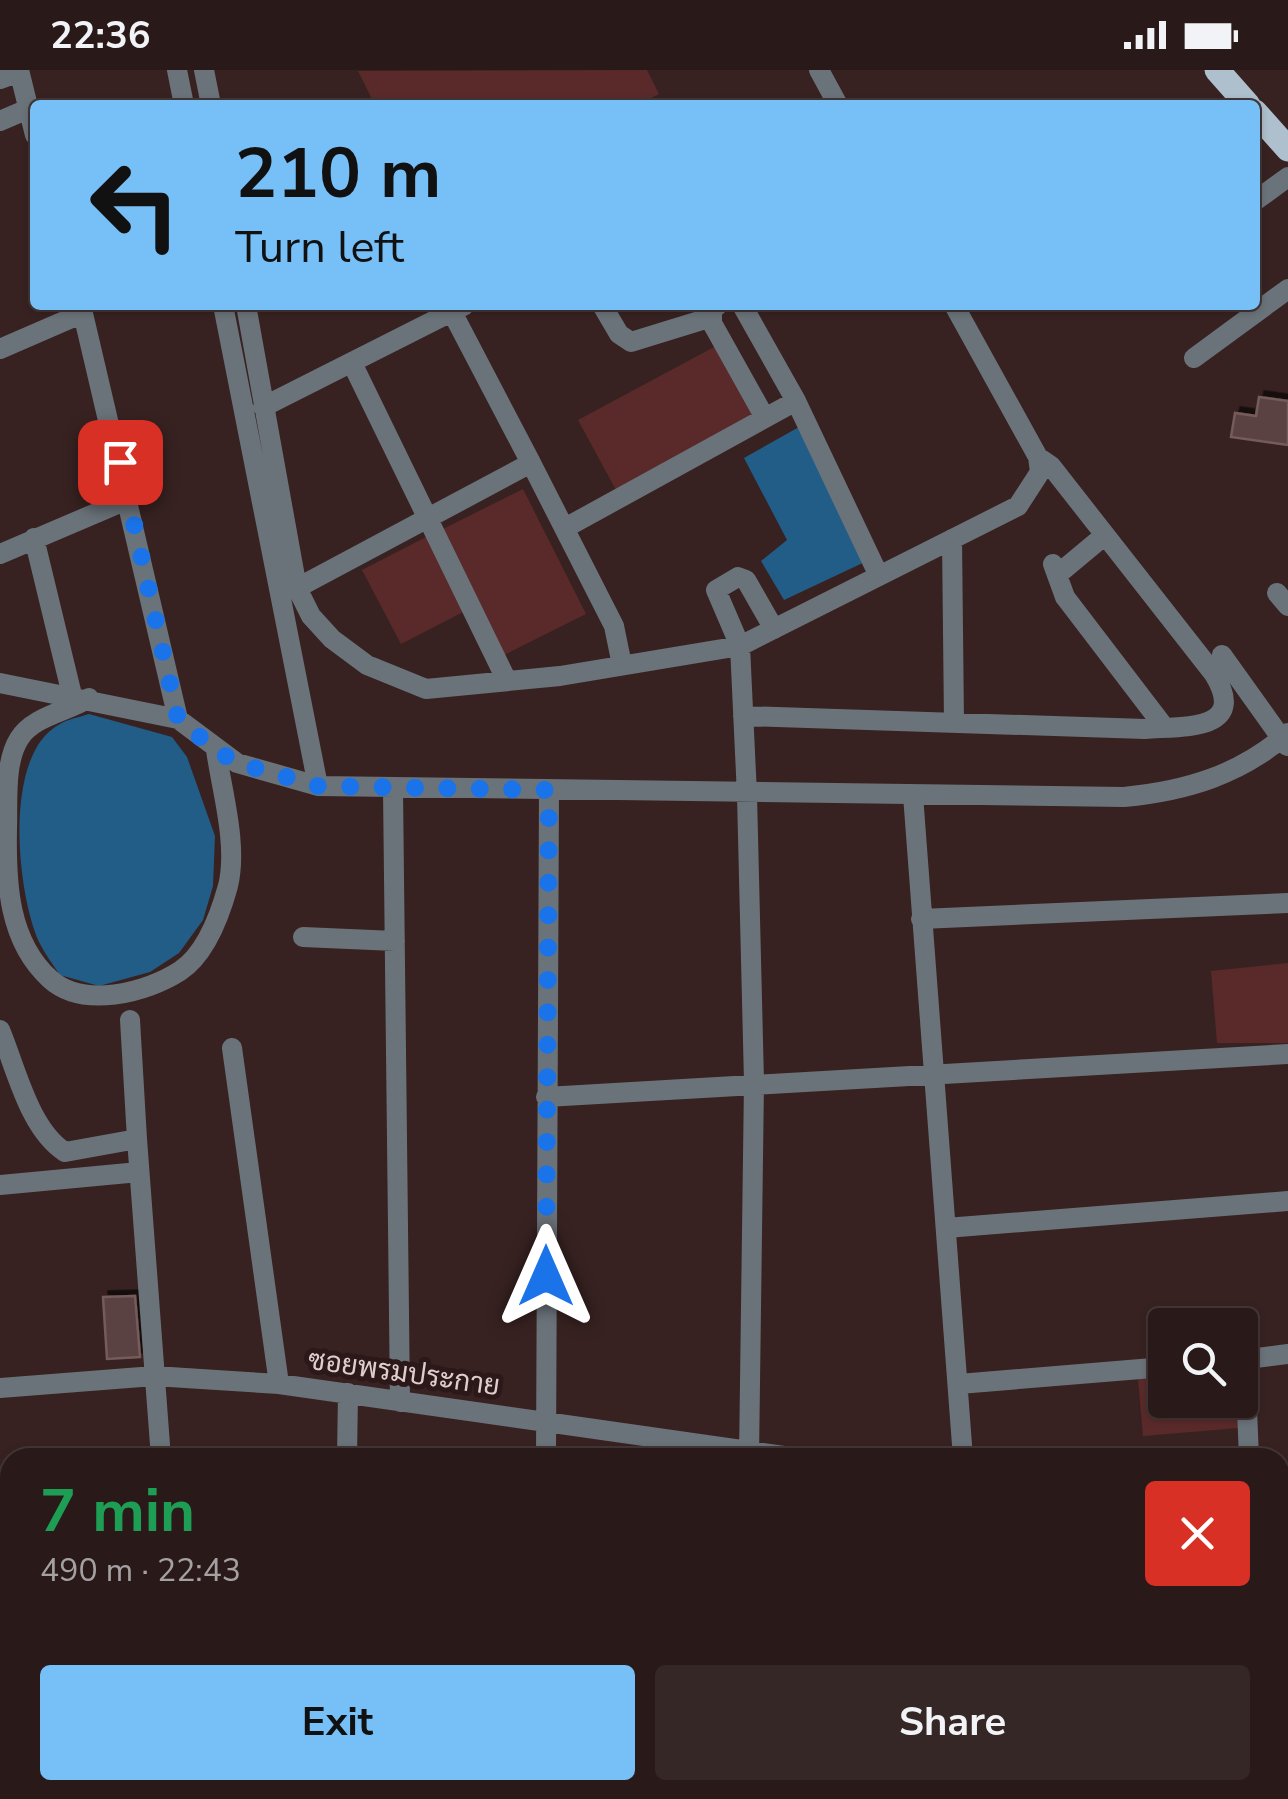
<!DOCTYPE html>
<meta charset="utf-8">
<style>
:root{--surface:#291a19;--page:#352726;--text:#f1f3f6;--muted:#a5a1a2;--line:#453838;--accent:#77bff7}
body{margin:0;font-family:"Nunito Sans",Sarabun,sans-serif;background:var(--page);color:var(--text);height:100vh;display:flex;flex-direction:column;font-size:38px;white-space:nowrap}
*{box-sizing:border-box;margin:0}
p{font-size:32px;color:var(--muted)}
.icon{flex:none;width:55px;height:55px;fill:none;stroke:currentColor;stroke-width:2;stroke-linecap:round;stroke-linejoin:round}
.map{position:relative;flex:1;overflow:hidden}
.side{position:absolute;left:0px;top:1378px;width:1290px;height:352px;display:flex;flex-direction:column;background:var(--surface);border-radius:30px 30px 0 0;box-shadow:0 2px 8px #0004,0 0 0 2px var(--line)}
.side>*{flex:none}
.guide{position:absolute;left:30px;top:30px;width:1230px;height:210px;border-radius:10px;box-shadow:0 2px 8px #0004,0 0 0 2px var(--line);background:#77bff7;color:#111;overflow:hidden}
.fabs{position:absolute;left:1148px;top:1238px;display:grid;gap:20px}
.fabs a{display:grid;place-items:center;width:110px;height:110px;border-radius:10px;background:var(--surface);box-shadow:0 2px 8px #0004,0 0 0 2px var(--line);font-size:50px}
.pin{position:absolute;display:grid;place-items:center;width:85px;height:85px;color:#fff;margin:-42px;border-radius:20px;box-shadow:0 5px 15px #0006}
.me{position:absolute;width:110px;margin:-55px;rotate:0deg;stroke-linejoin:round;filter:drop-shadow(0 0 8px #0008)}
.turn{display:flex;align-items:center;gap:35px;height:210px;padding:0 40px;font-size:45px}
.turn .icon{width:130px;height:130px;stroke-width:2.5}
.turn b{display:block;font-size:70px;line-height:85px}
.round{display:grid;place-items:center;flex:none;width:105px;height:105px;border-radius:10px;background:var(--page)}
.overview{display:flex;align-items:center;justify-content:space-between;height:170px;padding:0 40px}
h1{font-size:60px;font-weight:700;line-height:75px;color:#1e9e55}
.primary-button{display:flex;gap:20px;margin-top:auto;padding:20px 40px}
.primary-button a{flex:1;height:115px;border-radius:10px;background:var(--accent);color:#111;font-size:40px;font-weight:700;line-height:115px;text-align:center}
.primary-button a+a{background:var(--page);color:var(--text)}
.status{display:flex;justify-content:space-between;align-items:center;height:70px;padding:0 50px;background:var(--surface);direction:ltr}
.status svg{height:28px;fill:currentColor}
.map>svg:first-child{display:block}
</style>
<div class="status"><b>22:36</b><svg viewBox="0 0 49 12"><path d="M0 12V9h3v3zM5 12V6h3v6zM10 12V3h3v9zM15 12V0h3v12zM26 1h20v11H26zM47 4h2v5h-2z"/></svg></div>
<div class="map">
<svg width="1288" height="1729" viewBox="0 0 1288 1729">
<defs>
<filter id="shadow"><feDropShadow dx="5.5" dy="-5.5" stdDeviation="0" flood-color="#0009"/></filter>
</defs>
<rect width="100%" height="100%" fill="#372221"/>
<!-- green -->
<path fill="#5a2a2a" d="M647,0L659,24L638,35H375L358,1Z
M716,276L754,345L616,420L578,350Z
M523,419L586,544L504,585L441,460Z
M428,466L467,540L401,574L362,500Z
M1288,893V973H1217L1211,901Z
M1165,1307V1330H1236L1239,1358L1143,1366L1138,1309Z
M856,1720H1015V1729H856Z"/>
<!-- water -->
<path fill="#215d87" d="M799,357L869,490L784,530L761,491L787,470L744,388Z
M89,644L172,667L187,687L215,766L213,816L203,850L179,883L150,902L99,916L60,905C53,895 45,884 39,872C17,823 2,684 60,654C68,649 80,647 89,644Z"/>
<!-- building -->
<path fill="#5a4342" stroke="#745b5a" stroke-width="2.5" filter="url(#shadow)" d="M1259,327L1288,331V375L1231,367L1235,343L1256,346Z
M135,1226L140,1287L107,1289L103,1227Z"/>
<g fill="none" stroke-linecap="round" stroke-linejoin="round">
<!-- minor -->
<path stroke="#6b737a" stroke-width="20" d="M19,0L35,65
M177,0L184,35
M204,0L211,35
M819,0L838,35
M0,9L19,2
M0,51L28,39
M1255,131L1288,107
M81,235L178,649
M223,235L318,716
M246,235L297,518L311,546L332,569L367,595L426,619L560,606L740,576L1018,436L1040,402L1038,387L954,235
M602,235L619,264L631,272L712,247
M742,235L796,331L879,506
M717,236L712,239V253L765,348
M452,242L531,393
M0,279L83,243
M1194,288L1288,219
M352,293L507,611
M263,337L465,235
M565,458L796,331
M34,468L72,625
M952,469L954,653
M0,484L129,429
M1053,494L1065,527L1165,658
M1057,505L1105,465
M297,518L531,393L614,556L622,595
M1277,523L1288,536
M1222,585L1287,676
M0,613L178,649L237,693L318,716L1124,727C1186,721 1240,705 1288,663
M89,628C67,642 33,646 19,669C4,693 8,733 7,760C6,812 8,871 50,909C83,939 146,923 180,901C206,884 220,845 228,816C238,775 222,722 216,680
M743,646L1145,659C1183,656 1249,662 1214,604L1051,396L1038,387
M393,719L400,1332
M913,725L963,1388
M921,849L1288,833
M303,867L395,871
M130,950L137,1069
M0,960C16,998 29,1059 65,1082L137,1069L161,1388
M232,978L279,1314
M546,1027L1288,984
M0,1115L139,1102
M946,1158L1288,1131
M1240,1290L1288,1284
M1245,1290L1249,1388
M959,1314L1165,1297
M0,1318L154,1306L279,1314L798,1388
M347,1388L348,1323
M546,1388L549,720
M749,1388L754,1012L747,725L740,576L716,520L738,507L746,510L774,559
M1280,1448L1288,1449
M0,1549L10,1548
M1280,1642L1288,1643
M192,1720L193,1729
M341,1729V1720
M544,1729V1720
M746,1729V1720
M1103,1729V1720"/>
<!-- major -->
<path stroke="#aebfcd" stroke-width="25" d="M1217,0L1248,35
M1255,42L1288,79"/>
</g>
<g fill="none" stroke-linecap="round" stroke-linejoin="round">
<!-- route -->
<path stroke="#1a73e8" stroke-width="18" stroke-dasharray="0 32.4" d="M120,392L178,649L216,680L237,693L318,716L549,720L546,1206"/>
</g>
<g text-anchor="middle" dominant-baseline="central" stroke-width="10" stroke-linejoin="round" paint-order="stroke">
<!-- street labels -->
<g font-size="28" fill="#ddcecd" stroke="#2c1818">
<text transform="translate(404 1303) rotate(8)">ซอยพรมประกาย</text>
</g>
</g>
</svg>
<div class="fabs">
<a><svg class="icon" aria-label="search" viewBox="0 0 24 24"><circle cx="10" cy="10" r="6"/><path d="M15 15l6 6"/></svg></a>
</div>
<div class="pin" style="left:120px;top:392px;background:#d93025"><svg class="icon" aria-label="arrive" viewBox="0 0 24 24"><path d="M6 21V4h12l-3 4 3 4H6"/></svg></div>
<svg class="me" style="left:546px;top:1206px" viewBox="-20 -20 40 40"><path d="M0-17L14 15 0 8-14 15z" fill="#1a73e8" stroke="#fff" stroke-width="4"/></svg>
<div class="guide">
<div class="turn"><svg class="icon" aria-label="left" viewBox="0 0 24 24"><path d="M17 20v-9H6M10 6l-5 5 5 5"/></svg><div><b>210 m</b>Turn left</div></div>
</div>
<section class="side">
<div class="overview"><div><h1>7 min</h1><p>490 m · 22:43</p></div><a class="round" style="background:#d93025;color:#fff"><svg class="icon" aria-label="close" viewBox="0 0 24 24"><path d="M6 6l12 12M18 6L6 18"/></svg></a></div>
<div class="primary-button"><a>Exit</a><a>Share</a></div>
</section>
</div>
